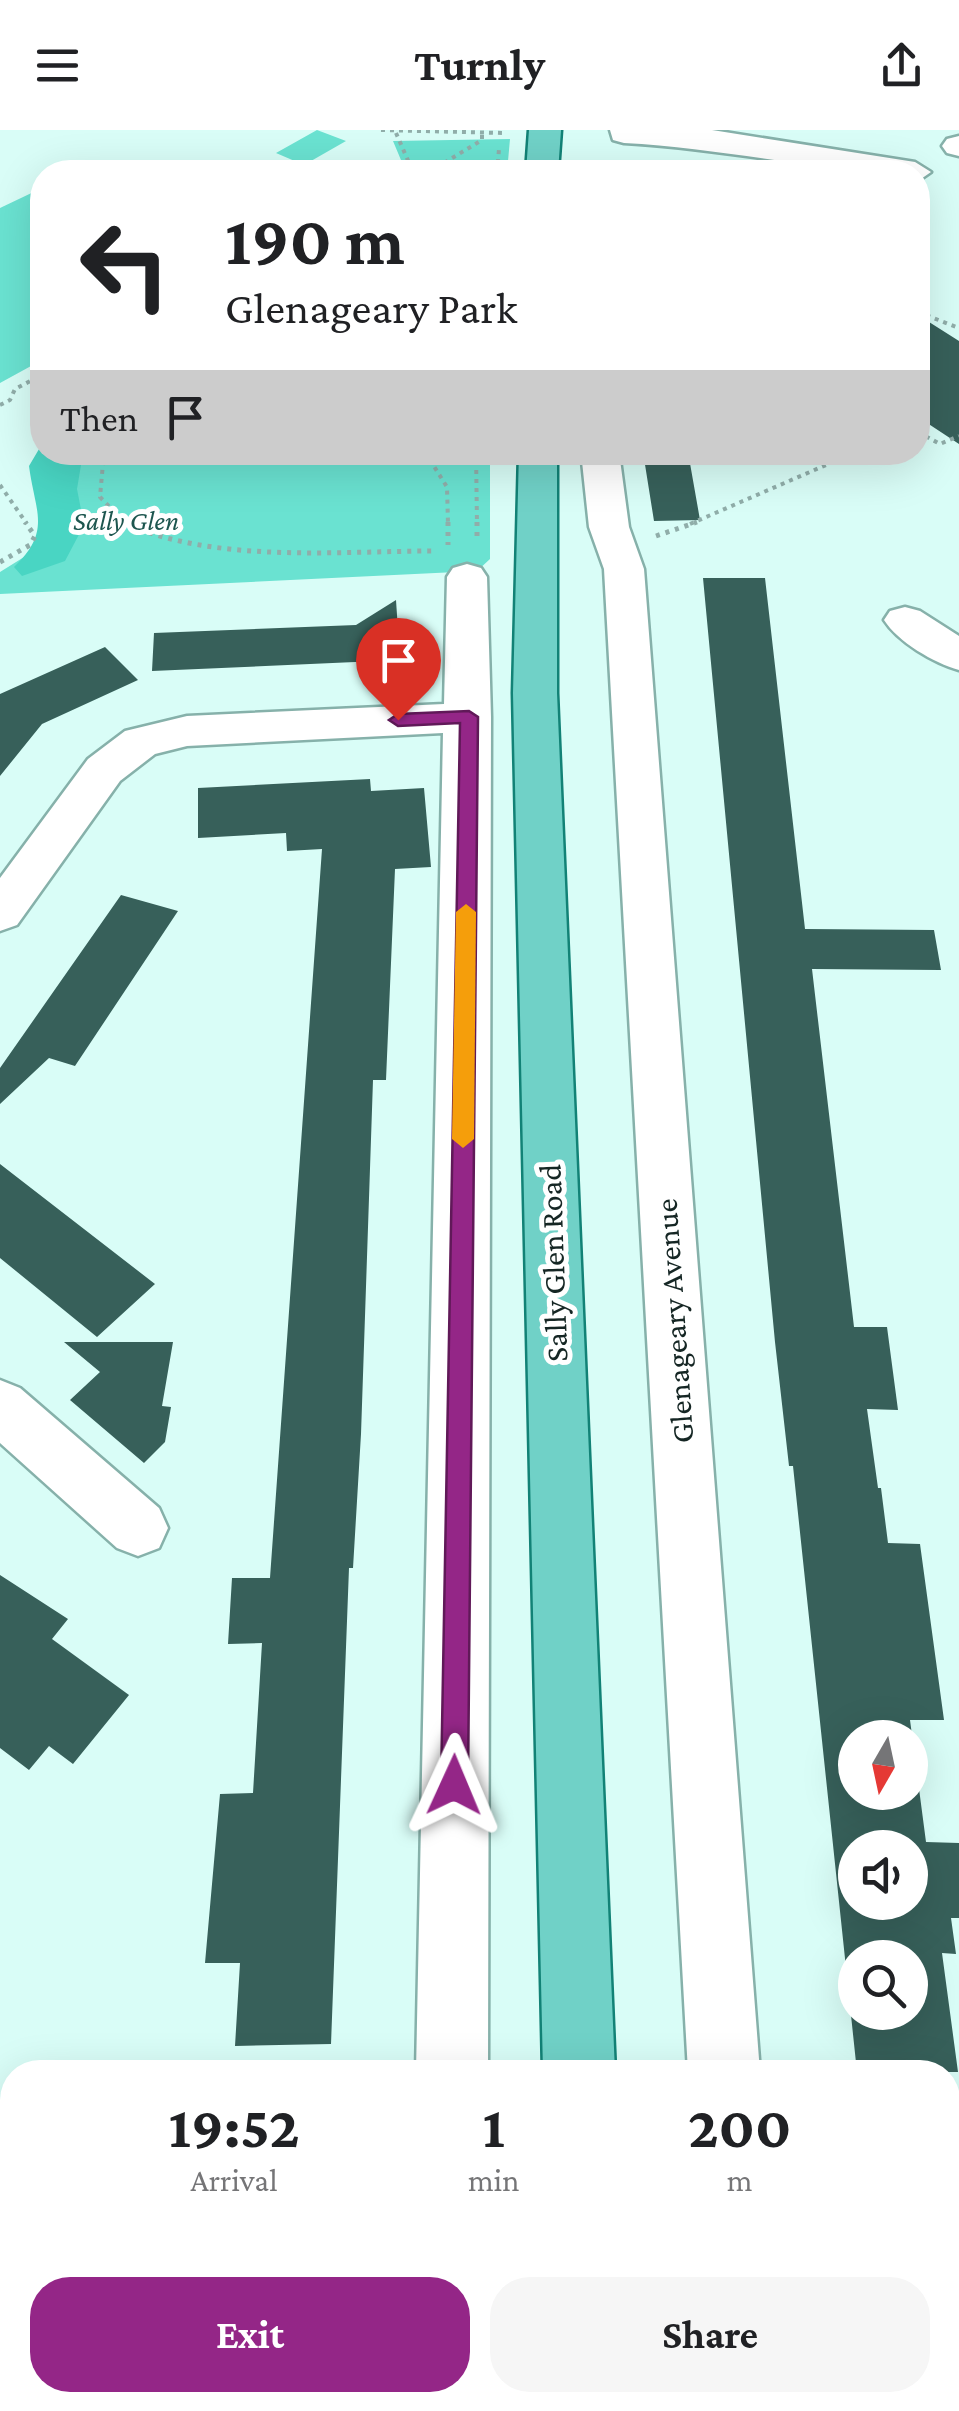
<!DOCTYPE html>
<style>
:root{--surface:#fff;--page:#f6f6f6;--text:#202124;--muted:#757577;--accent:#942687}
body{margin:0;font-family:"Crimson Pro",serif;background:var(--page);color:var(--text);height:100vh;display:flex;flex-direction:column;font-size:38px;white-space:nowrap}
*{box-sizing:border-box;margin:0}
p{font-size:32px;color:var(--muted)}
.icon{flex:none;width:55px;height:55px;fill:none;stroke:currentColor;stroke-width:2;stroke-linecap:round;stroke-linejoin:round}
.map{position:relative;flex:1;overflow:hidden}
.details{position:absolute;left:0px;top:1930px;width:960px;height:352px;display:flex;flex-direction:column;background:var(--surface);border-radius:40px 40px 0 0;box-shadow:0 10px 40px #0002}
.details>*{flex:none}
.banner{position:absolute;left:30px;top:30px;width:900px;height:305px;border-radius:40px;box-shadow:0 10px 40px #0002;background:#fff;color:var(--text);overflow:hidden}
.needle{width:65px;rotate:189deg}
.tools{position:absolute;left:838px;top:1590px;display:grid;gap:20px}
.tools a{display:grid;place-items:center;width:90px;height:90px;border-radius:50%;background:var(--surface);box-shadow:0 10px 40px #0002;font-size:50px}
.pin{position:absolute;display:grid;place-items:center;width:85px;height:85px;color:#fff;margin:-102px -42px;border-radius:50% 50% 50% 0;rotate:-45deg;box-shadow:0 0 10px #0007}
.pin .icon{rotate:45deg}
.me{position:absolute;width:110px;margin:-55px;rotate:1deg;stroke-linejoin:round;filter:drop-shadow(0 0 8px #0008)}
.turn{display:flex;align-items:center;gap:35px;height:210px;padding:0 30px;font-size:45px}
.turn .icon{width:130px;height:130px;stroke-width:2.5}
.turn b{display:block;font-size:70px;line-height:85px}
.then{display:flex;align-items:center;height:95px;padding:0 30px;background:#0003;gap:20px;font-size:38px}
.eta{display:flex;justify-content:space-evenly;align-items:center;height:170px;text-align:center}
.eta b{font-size:60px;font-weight:700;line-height:70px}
.action{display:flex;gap:20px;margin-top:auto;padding:20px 30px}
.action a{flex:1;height:115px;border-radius:40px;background:var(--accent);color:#fff;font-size:40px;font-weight:700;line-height:115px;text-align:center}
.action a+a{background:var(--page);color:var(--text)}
header{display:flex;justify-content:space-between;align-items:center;height:130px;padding:0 30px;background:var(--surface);font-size:45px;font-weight:700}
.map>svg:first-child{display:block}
</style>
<header><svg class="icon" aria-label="menu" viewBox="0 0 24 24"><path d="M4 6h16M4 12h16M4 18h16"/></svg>Turnly<svg class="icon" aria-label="share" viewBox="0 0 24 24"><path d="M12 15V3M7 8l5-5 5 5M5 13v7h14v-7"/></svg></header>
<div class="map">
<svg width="959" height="2281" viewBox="0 0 959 2281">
<rect width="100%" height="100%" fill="#d9fdf7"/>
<!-- green -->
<path fill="#6ae2d1" d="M317,0L346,11L304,35L276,23Z
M510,9L507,42H406L393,11Z
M42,58V230L0,253V78Z
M64,323H490V429L477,441L0,464V442L45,414Z"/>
<!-- forest -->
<path fill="#49d5c3" d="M42,314V322L83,323L77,359L84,395L65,431L22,446L14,437C52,401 35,382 29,336Z"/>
<!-- building -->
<path fill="#37605a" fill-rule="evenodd" d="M918,185L959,211V314L918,287Z
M643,322H688L700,390L654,391Z
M703,448H765L805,799L934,800L941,840L812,839L854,1197H887L898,1280L867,1279L878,1358H881L888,1413L920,1414L944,1590H910L926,1712L959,1713V1788H951L956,1824L942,1823L958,1942H857L793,1336H789L775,1212ZM855,1608H910V1662H855ZM855,1718H910V1772H855ZM855,1828H910V1882H855Z
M396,470L400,530L152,541L154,503L356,495Z
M105,517L138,550L42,594L0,646V564Z
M370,649L371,661L424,658L431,737L395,739L386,950H373L361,1304L353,1438H349L331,1914L235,1916L240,1833H205L220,1664L253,1663L262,1513L228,1514L232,1448H270L322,719L287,721L286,703L198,708V658Z
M121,765L178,781L75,936L49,928L0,974V938Z
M0,1034L155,1154L97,1207L0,1128Z
M64,1212H173L162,1276L171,1277L165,1312L144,1333L70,1270L100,1242Z
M0,1445L68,1489L52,1509L129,1565L73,1634L49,1616L29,1640L0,1618Z"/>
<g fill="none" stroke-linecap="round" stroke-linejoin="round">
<defs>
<path id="minor" d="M610,0H712L915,32L931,42L918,51V42C819,42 723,18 624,13L613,10Z
M959,6V26L947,23L942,16L947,9Z
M581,322H619L629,397L644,439L760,1942H688L604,439L589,397Z
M467,434L481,438L487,447L491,587L488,1942H416L443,603L187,616L155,624L120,651L17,795L0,801V748L88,629L125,601L187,586L444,574L447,447L453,438Z
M905,477L920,481L959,506V540C934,533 898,512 884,490L890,481Z
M0,1250L20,1258L159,1378L168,1398L159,1418L138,1426L117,1418L0,1313Z
M948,2097H959V2173L948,2172Z
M362,2270H440V2281H362Z
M708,2270H786L787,2281H709Z
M799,2270H877L878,2281H800Z"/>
<path id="major" d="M529,0H561L558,42H526Z
M519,322H557V563L615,1942H543L513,563Z
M550,2270H628V2281H550Z"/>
</defs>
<!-- minor casing -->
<use href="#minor" stroke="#86b1aa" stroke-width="5"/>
<!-- major casing -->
<use href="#major" stroke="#128276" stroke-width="5"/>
<!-- path-far2 -->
<path stroke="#90ada9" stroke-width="4" stroke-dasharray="4 5" stroke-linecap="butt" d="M381,0L504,3
M396,3L413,42
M429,42L482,10V2
M497,42L499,19
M918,182L959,198
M0,275L10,270L15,259L42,245
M918,302L940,314L959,306
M104,322L100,367L126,394
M425,322L447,357L448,394
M476,322L477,394
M0,355L27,394
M690,394L856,322"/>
<!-- path-far1 -->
<path stroke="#90ada9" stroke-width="5" stroke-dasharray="4 6" stroke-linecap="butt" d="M121,392C215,434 334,421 435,421
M448,392V415
M477,392V412
M656,406L697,392
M0,432L30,415L35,406L25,392"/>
<!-- path -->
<path stroke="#90ada9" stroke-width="8" stroke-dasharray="6 10" stroke-linecap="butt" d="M491,2270V2281"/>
<!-- minor -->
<use href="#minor" fill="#fff" fill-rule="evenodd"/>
<!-- major -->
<use href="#major" fill="#70d1c7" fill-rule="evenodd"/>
</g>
<!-- route -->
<path fill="#942687" stroke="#601958" stroke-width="2.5" d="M469,581L478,587L468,1655L464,1665L454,1669L445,1665L441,1655L460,593L398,596L389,590L398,584Z"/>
<!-- slow -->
<path fill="#f59e0b" d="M466,774L476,782L474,1009L463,1018L452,1009L456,782Z"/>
<g text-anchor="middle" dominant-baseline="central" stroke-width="10" stroke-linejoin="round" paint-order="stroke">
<!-- far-park labels -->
<g font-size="28" font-style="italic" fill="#1d564f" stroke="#fff">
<text x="126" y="390">Sally Glen</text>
</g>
<!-- street labels -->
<g font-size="32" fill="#152624" stroke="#fff">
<text transform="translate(553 1133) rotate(-92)">Sally Glen Road</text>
<text transform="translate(674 1191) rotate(-94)">Glenageary Avenue</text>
</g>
</g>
</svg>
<div class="tools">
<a><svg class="needle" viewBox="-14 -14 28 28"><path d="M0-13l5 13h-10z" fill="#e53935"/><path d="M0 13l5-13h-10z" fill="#757577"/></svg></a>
<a><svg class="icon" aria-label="sound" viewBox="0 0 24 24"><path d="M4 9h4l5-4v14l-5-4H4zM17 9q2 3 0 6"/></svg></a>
<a><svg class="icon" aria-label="search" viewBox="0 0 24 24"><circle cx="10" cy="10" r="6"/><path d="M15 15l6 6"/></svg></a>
</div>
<div class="pin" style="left:398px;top:590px;background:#d93025"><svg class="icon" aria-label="arrive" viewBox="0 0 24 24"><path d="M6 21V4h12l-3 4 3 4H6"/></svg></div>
<svg class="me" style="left:454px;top:1655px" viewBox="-20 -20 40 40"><path d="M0-17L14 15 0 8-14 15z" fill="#942687" stroke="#fff" stroke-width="4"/></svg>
<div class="banner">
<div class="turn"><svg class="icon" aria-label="left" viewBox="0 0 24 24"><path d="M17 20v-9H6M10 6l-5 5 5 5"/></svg><div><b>190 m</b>Glenageary Park</div></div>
<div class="then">Then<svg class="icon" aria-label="arrive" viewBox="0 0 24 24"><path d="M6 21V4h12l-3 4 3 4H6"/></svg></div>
</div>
<section class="details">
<div class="eta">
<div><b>19:52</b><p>Arrival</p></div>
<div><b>1</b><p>min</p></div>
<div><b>200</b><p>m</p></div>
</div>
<div class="action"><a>Exit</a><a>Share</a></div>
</section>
</div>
